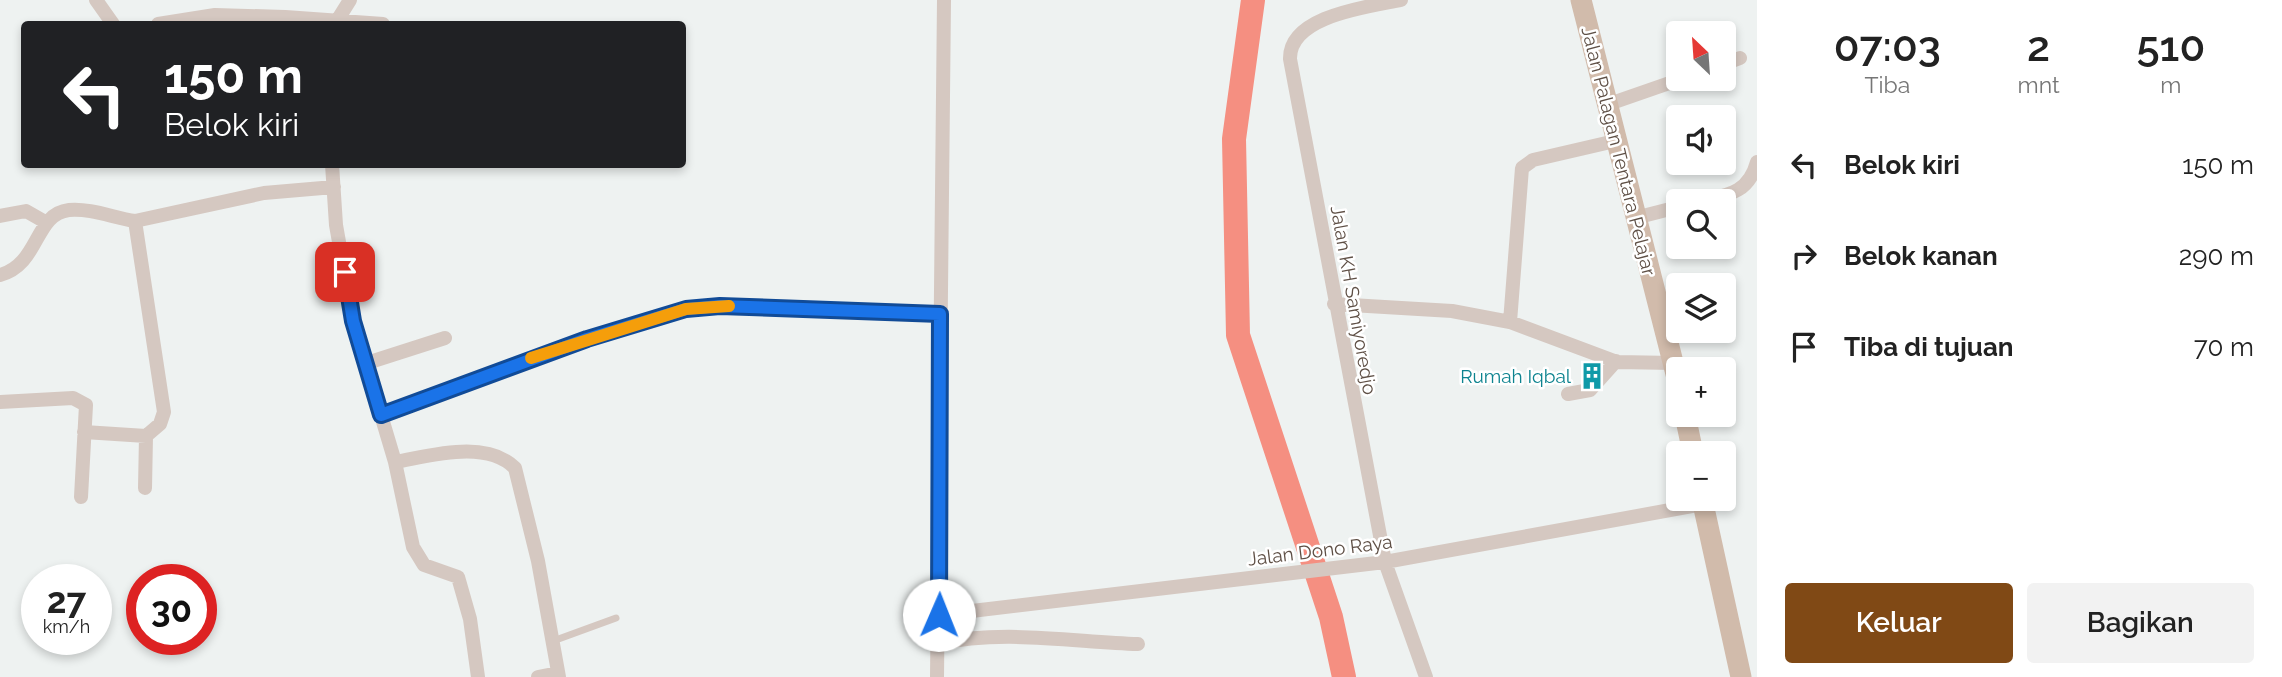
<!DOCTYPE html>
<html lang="id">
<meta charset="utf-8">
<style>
:root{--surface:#fff;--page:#f2f2f2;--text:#222;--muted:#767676;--accent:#804915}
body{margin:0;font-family:Raleway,sans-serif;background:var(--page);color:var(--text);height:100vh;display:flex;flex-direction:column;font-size:26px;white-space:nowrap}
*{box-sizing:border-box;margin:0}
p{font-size:23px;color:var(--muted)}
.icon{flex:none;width:38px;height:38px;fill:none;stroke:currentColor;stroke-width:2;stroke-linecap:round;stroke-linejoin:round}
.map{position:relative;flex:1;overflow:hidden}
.panel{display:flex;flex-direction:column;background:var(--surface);width:525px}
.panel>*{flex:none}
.top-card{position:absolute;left:21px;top:21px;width:665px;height:147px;border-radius:7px;box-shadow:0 4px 10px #0003;background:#202124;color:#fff;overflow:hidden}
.needle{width:46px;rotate:335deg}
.controls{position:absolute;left:1666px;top:21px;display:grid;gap:14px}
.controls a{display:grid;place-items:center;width:70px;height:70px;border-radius:7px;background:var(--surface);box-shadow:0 4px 10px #0003;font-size:35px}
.speed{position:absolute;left:21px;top:564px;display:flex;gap:14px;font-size:35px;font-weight:700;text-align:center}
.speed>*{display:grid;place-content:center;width:91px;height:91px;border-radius:50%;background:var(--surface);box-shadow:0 4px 10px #0003;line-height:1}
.speed small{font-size:18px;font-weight:400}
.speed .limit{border:10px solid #d22;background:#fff;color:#111}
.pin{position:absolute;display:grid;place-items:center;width:60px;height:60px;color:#fff;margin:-30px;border-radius:14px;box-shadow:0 4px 10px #0006}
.me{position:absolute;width:77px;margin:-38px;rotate:1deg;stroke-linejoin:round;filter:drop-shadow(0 0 5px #0008)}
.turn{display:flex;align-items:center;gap:24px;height:147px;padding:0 28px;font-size:32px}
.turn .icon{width:91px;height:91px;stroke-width:2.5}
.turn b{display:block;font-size:49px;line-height:60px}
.eta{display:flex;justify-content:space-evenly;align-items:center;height:119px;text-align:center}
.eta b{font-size:42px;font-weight:600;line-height:49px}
.action{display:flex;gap:14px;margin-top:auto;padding:14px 28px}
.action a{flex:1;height:80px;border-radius:7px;background:var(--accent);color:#fff;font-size:28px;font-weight:600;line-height:80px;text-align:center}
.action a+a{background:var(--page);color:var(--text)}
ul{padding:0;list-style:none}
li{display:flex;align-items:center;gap:21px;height:91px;padding:0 28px}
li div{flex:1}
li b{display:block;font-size:26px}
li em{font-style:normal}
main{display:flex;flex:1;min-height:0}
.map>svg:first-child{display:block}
</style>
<main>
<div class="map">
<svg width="1757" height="677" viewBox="0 0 1757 677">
<rect width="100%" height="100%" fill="#eef2f1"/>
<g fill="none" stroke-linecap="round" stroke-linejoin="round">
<!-- river -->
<path stroke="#f58f81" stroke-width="24" d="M1253,0L1234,139L1238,335L1331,617L1344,677"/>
<!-- lane -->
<path stroke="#d5c8c1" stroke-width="7" d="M553,641L616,618"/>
<!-- street -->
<path stroke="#d5c8c1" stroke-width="14" d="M96,0L113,24
M1401,0C1367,7 1289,16 1290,59L1385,562L1426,677
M158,24L215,15L285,17L383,24
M335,24L350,0
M1724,64L1740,58
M1609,104L1681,79
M332,164L336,225L353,321L395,462L413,547L424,565L458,577L470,619L478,677
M1703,201C1729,195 1749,192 1757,162
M0,216L26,211L47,223
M1635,218L1678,207
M135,221L264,193L334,187
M0,275C40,264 34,214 69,210C91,208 114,218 135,221L164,412L160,424L146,436L145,488
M1334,304L1452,311L1510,322L1617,362L1674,363
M1510,322L1522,168L1533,160L1615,141
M367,363L445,338
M1568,394L1590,390L1616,361
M0,402L73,398L86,405L81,497
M381,415L587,339L686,309L720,306L940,314
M84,432L146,436
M395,462C430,456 486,439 515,468L538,561L559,677
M938,615L1385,562L1703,504
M938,644C1001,629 1074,642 1138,644
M538,677L558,673
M937,677L944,0"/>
<!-- primary -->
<path stroke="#d1bbab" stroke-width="21" d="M1581,0L1678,382
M1685,415L1693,453
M1702,499L1741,677"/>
</g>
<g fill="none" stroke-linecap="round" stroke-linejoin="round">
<defs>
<path id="route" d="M345,272L353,321L381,415L587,339L686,309L720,306L940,314L939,615"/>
</defs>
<!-- route casing -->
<use href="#route" stroke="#114b97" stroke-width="18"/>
<!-- route -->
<use href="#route" stroke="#1a73e8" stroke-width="12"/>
<!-- slow -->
<path stroke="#f59e0b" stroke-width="12" d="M531,358L686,309L729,306"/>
</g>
<!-- icons -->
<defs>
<symbol id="building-bare" viewBox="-9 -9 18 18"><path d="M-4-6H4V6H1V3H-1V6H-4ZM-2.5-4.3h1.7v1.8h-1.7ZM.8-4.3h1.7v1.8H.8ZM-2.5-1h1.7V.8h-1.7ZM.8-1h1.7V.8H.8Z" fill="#0f9aa8" stroke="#fff" stroke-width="2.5" paint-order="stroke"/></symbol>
</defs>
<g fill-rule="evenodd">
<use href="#building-bare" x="1573" y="357" width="38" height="38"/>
</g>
<g text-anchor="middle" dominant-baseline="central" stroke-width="5" stroke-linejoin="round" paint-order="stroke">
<!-- street labels -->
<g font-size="19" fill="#5e4f45" stroke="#fff">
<text transform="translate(1619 151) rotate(76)">Jalan Palagan Tentara Pelajar</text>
<text transform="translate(1354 300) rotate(80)">Jalan KH Samiyoredjo</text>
<text transform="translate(1320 550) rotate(-7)">Jalan Dono Raya</text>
</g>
<!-- culture labels -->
<g font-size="19" fill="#0d838f" stroke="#fff" text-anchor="end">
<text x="1571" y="376">Rumah Iqbal</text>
</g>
</g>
</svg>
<div class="controls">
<a><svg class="needle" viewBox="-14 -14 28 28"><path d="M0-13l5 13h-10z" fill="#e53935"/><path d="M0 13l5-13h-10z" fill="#767676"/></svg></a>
<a><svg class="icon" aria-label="sound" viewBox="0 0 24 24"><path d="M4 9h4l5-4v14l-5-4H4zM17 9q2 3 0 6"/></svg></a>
<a><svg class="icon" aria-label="search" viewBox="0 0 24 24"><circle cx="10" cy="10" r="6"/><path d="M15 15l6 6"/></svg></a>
<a><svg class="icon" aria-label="layers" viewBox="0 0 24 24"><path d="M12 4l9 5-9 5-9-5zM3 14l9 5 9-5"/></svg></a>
<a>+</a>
<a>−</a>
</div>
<div class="speed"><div>27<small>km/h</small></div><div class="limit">30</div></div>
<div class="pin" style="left:345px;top:272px;background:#d93025"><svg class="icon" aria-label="arrive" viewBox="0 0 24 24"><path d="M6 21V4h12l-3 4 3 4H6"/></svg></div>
<svg class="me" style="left:939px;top:615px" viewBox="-20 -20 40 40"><circle r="19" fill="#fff"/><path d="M0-13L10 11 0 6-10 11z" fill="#1a73e8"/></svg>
<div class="top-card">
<div class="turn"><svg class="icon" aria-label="left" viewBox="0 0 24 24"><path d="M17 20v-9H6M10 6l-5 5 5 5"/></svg><div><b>150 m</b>Belok kiri</div></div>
</div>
</div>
<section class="panel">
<div class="eta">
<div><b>07:03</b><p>Tiba</p></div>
<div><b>2</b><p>mnt</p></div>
<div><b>510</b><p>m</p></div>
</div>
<ul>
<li><svg class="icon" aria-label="left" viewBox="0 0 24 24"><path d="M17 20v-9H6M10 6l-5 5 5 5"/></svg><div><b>Belok kiri</b></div><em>150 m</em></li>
<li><svg class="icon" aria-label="right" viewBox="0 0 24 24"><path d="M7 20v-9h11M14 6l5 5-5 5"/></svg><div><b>Belok kanan</b></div><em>290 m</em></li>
<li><svg class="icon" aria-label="arrive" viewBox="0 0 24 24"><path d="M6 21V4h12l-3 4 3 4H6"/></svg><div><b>Tiba di tujuan</b></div><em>70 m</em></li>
</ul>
<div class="action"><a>Keluar</a><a>Bagikan</a></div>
</section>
</main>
